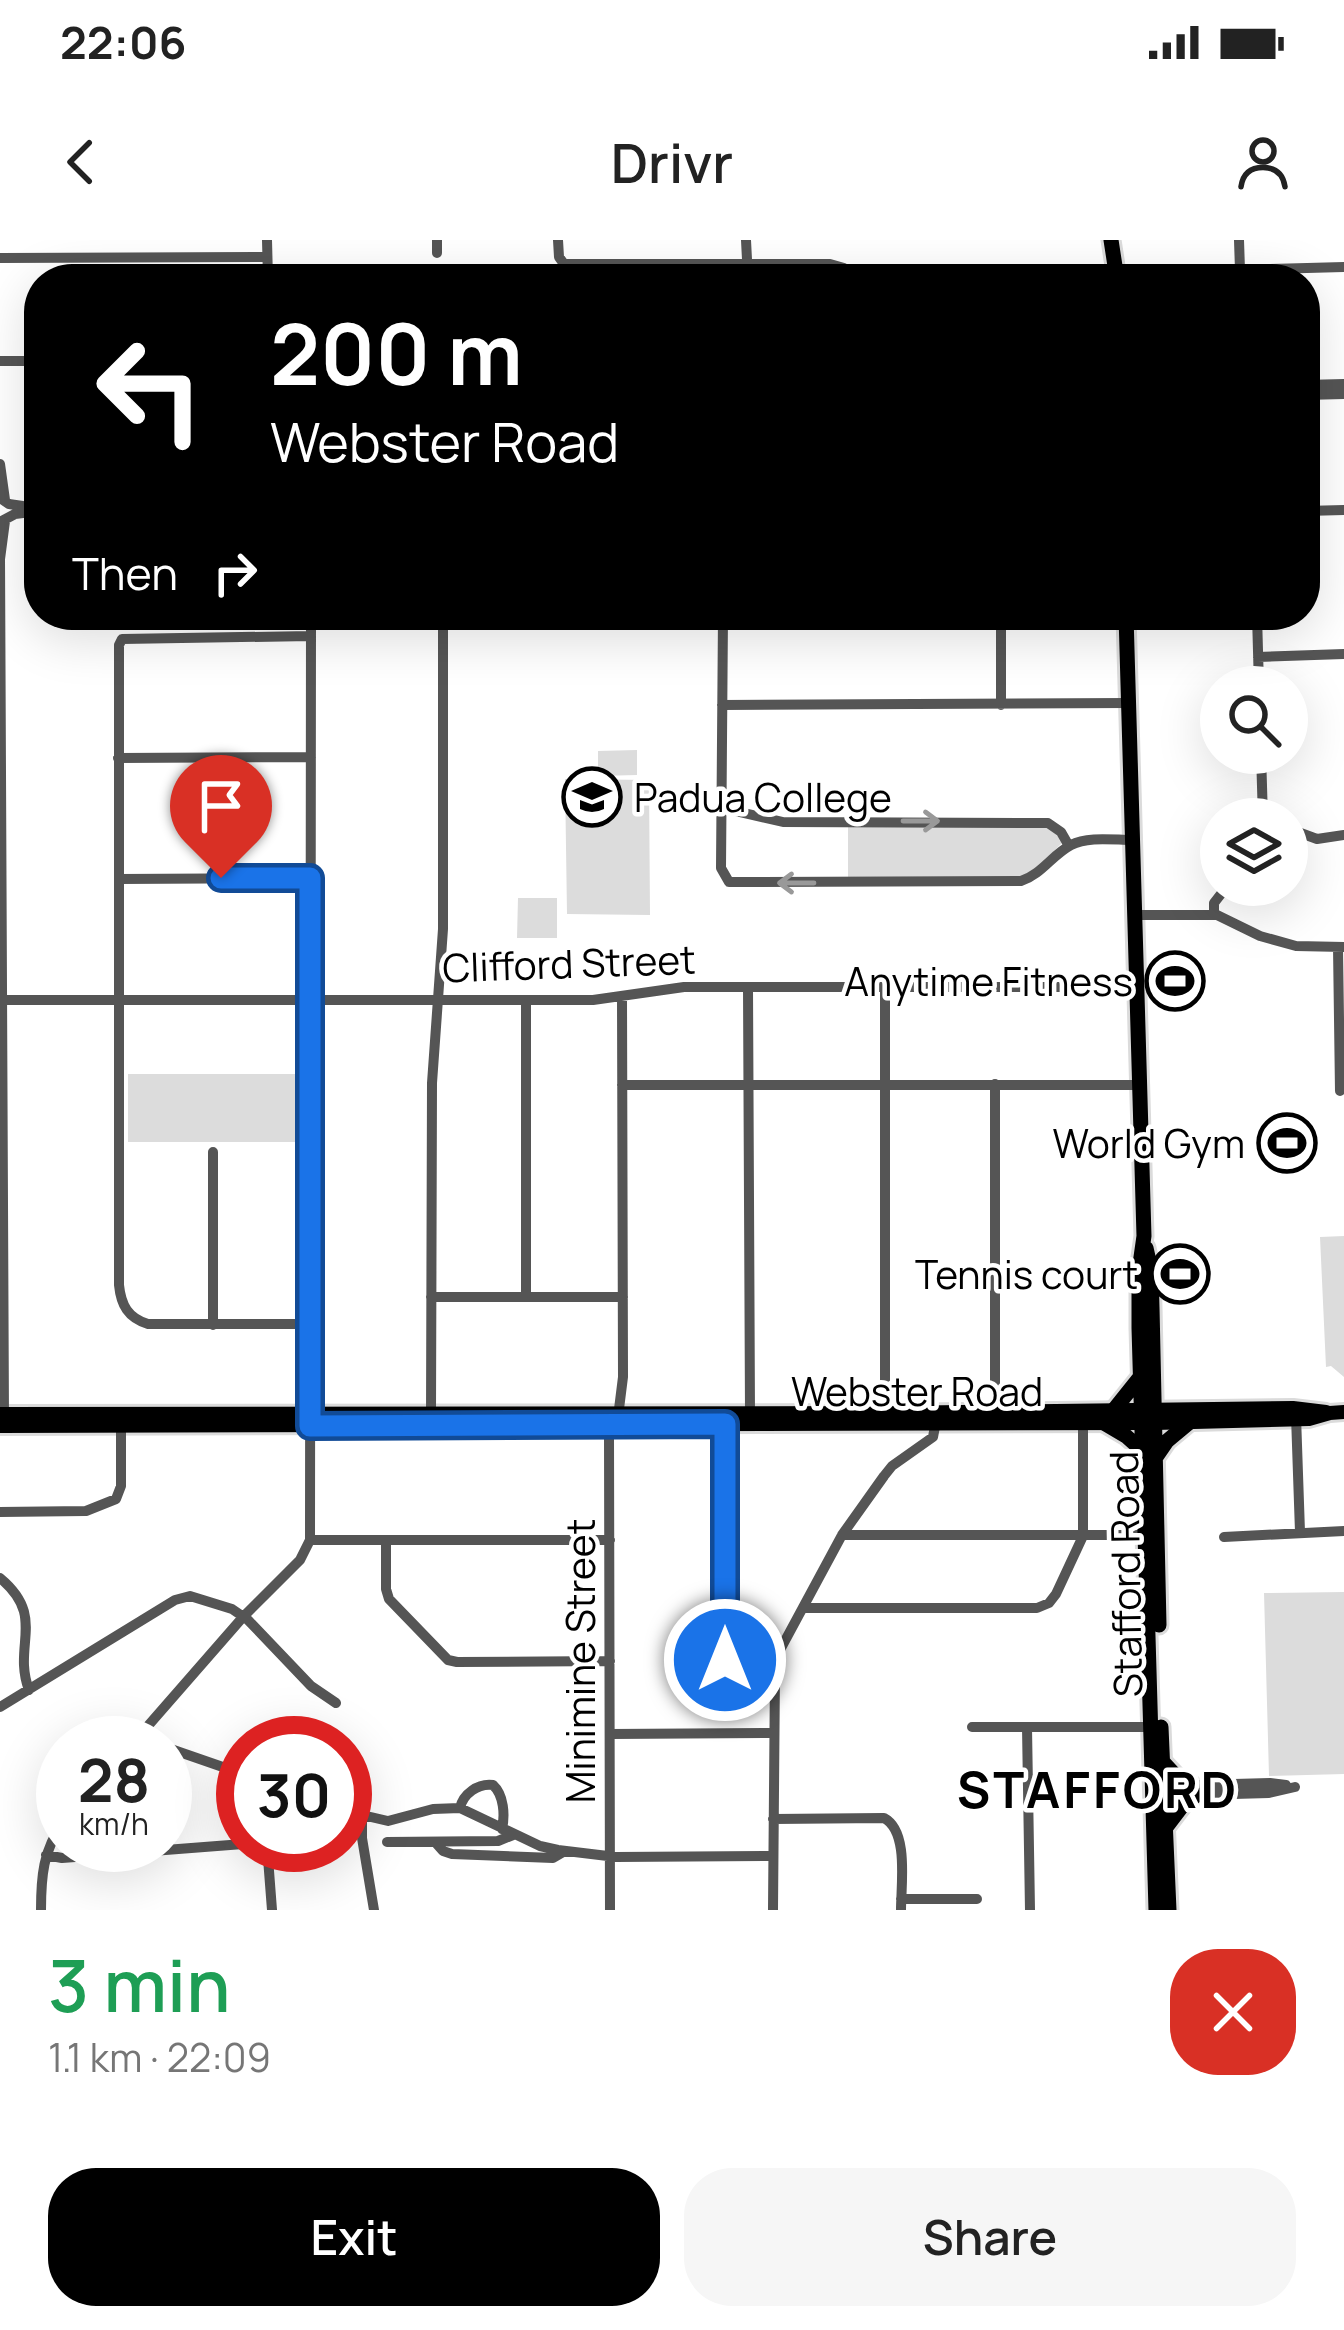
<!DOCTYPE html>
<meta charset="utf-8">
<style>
:root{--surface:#fff;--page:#f6f6f6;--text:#222;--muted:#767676;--accent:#000}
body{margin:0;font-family:Manrope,sans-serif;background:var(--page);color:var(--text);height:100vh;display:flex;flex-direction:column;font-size:45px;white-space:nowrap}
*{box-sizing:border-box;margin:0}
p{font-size:39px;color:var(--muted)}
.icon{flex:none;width:66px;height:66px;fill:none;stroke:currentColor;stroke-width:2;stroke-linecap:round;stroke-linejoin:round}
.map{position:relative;height:1670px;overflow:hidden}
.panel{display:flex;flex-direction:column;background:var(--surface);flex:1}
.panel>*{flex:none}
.top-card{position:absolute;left:24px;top:24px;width:1296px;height:366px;border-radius:48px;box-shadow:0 12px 48px #0002;background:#000;color:#fff;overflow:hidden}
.fabs{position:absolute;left:1200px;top:426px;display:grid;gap:24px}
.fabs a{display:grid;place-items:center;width:108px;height:108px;border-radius:50%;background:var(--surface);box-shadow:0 12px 48px #0002;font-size:60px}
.speed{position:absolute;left:36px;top:1476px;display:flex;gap:24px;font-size:60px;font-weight:700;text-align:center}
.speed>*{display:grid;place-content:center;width:156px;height:156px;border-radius:50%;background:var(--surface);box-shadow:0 12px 48px #0002;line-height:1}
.speed small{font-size:30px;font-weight:400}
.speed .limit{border:18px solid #d22;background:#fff;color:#111}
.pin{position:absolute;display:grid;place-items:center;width:102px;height:102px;color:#fff;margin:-123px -51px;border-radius:50% 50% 50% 0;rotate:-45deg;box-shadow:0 0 12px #0007}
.pin .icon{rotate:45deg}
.me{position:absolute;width:132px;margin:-66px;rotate:0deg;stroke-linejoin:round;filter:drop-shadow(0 0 9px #0008)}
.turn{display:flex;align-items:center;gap:42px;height:252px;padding:0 48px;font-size:54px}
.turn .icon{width:156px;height:156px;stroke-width:2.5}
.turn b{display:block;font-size:84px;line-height:102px}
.then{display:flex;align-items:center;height:114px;padding:0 48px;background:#0003;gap:24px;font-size:45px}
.round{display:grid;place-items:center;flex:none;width:126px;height:126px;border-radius:48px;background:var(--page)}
.head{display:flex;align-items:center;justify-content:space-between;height:204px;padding:0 48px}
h1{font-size:72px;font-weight:600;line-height:90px;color:#1e9e55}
.action{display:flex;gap:24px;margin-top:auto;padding:24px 48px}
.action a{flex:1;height:138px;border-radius:48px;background:var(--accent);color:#fff;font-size:48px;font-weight:600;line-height:138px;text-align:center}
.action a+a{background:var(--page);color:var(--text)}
.status{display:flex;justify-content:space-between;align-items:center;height:84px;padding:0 60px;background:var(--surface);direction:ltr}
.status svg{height:33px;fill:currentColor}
header{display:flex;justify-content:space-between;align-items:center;height:156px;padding:0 48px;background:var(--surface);font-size:54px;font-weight:600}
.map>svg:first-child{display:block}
</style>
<div class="status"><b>22:06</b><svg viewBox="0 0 49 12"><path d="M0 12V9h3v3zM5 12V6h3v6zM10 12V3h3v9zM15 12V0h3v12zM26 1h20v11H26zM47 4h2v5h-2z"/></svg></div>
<header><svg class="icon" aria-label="back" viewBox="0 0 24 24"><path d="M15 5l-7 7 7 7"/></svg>Drivr<svg class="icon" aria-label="person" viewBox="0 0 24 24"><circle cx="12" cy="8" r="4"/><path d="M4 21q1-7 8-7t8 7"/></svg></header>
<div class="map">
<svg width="1344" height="1670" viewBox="0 0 1344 1670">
<rect width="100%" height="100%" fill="#fff"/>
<!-- green -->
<path fill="#dcdcdc" d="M637,510V535L598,536V511Z
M565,539L649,540L650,675L567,674Z
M848,586L1051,587L1063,602L1041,624L1022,637L848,639Z
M518,658H557V698H517Z
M128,834H298V902H128Z
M1344,996V1137L1331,1126L1326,1127L1320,997Z
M1344,1352V1534L1269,1536L1264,1353Z"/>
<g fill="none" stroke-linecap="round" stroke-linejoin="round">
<defs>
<path id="major" d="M0,1174L885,1173L1293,1168L1326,1172
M0,1186L1155,1183L1309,1179L1330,1173L1344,1172"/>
<path id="highway" d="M1111,0L1117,39
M1126,375L1144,996L1139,1031V1088L1156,1670
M1146,1008L1151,1030L1152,1067L1159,1385
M1113,1171L1141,1136
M1104,1183L1126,1196L1144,1212
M1156,1217L1167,1201L1191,1181
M1161,1487L1169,1670
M1163,1522L1176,1536L1192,1545
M1167,1586L1183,1565L1197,1555"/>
</defs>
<!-- major casing -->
<use href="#major" stroke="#dbdbdb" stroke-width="20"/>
<!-- highway casing -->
<use href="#highway" stroke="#dbdbdb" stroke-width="21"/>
<!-- minor -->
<path stroke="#555" stroke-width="10" d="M267,0L268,39
M437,0V13
M746,0L748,39
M1239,0L1240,30
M0,18L267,17
M564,24H830L844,28L849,39
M1116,33L1344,27
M558,39L564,24L559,17L558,0
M0,121H39
M1305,145L1344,144
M1305,155L1344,154
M0,224L5,260
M0,258L9,264L36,268
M1305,271L1344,270
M0,282L15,274L39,271
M0,318L4,1179
M0,319L5,281
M723,375L721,628L729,642L1021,641C1042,634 1052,615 1071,605C1088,596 1114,600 1132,600
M1001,375V465
M1257,375L1259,447
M1258,417L1344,414
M722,465L1128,463
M1261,513L1263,579
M118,518L311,517
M722,568L783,582L1048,583L1061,592L1069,606
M1287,588L1317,599L1344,595
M119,639L310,638
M1214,674V663L1228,645
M1135,675H1217L1260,696L1296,706L1344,707
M1338,707L1340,851
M748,747L750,1173
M885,748V1176
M0,760H593L684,747H1137
M526,760V1056
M995,844V1172
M622,845H1140
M431,1057H623
M309,1084H148C128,1078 121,1065 119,1045V405L122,399L311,396
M213,1085V912
M431,1176L432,843L443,689V375
M1296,1176L1300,1292
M725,1184V1420L727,1427L733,1431L775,1430
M0,1272L86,1271L116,1259L121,1246V1178
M842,1295H1146
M1224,1297L1344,1291
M310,1300H610
M386,1301V1349L389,1359L448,1420L457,1422L610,1421
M0,1338C47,1377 12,1405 29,1450
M803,1368H1037L1049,1363L1056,1354L1083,1296V1183
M0,1467L175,1360L190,1356L232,1369L248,1380L311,1446L336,1463
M972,1487H1151
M1027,1487L1030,1670
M611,1494L774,1493
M133,1503L243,1377L300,1320L310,1300L311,375
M165,1507L243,1534
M1161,1546L1270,1543L1286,1545
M1162,1556L1269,1553L1295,1547
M460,1568C463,1554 478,1543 493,1545C504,1555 505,1575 502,1589
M345,1571L388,1581L433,1569L460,1568L540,1606L558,1610L616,1617L773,1616
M362,1576V1598L374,1670
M773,1579L884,1578C909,1591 901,1644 901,1670
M387,1602L498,1601L513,1595
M435,1602L443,1611L452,1614L553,1618L565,1611
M267,1605L272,1670
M46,1615L62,1618L243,1604
M901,1659H977
M41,1670C41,1637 43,1610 63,1583
M610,1670L609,1196L619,1169L623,1137L622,756
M773,1670L775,1430L780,1410L842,1295L884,1236L892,1226L933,1197L936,1181"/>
<!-- major -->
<use href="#major" stroke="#000" stroke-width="14"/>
<!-- highway -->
<use href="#highway" stroke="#000" stroke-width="15"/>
</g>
<!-- one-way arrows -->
<defs><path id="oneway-shaft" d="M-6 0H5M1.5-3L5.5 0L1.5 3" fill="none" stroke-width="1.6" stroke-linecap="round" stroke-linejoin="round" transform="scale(3)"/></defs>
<g stroke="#999">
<use href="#oneway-shaft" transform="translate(921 581)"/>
<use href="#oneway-shaft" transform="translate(796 643) rotate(180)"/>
</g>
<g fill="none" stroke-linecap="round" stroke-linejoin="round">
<defs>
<path id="route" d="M221,638H310V1186L725,1184V1420"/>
</defs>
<!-- route casing -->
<use href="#route" stroke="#114b97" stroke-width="30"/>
<!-- route -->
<use href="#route" stroke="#1a73e8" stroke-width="21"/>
</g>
<!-- icons -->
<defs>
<symbol id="school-ring" viewBox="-11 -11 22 22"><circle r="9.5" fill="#fff" stroke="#000" stroke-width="1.5"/><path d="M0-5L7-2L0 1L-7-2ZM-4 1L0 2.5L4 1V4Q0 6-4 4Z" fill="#000"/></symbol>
<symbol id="stadium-ring" viewBox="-11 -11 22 22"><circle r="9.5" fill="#fff" stroke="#000" stroke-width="1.5"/><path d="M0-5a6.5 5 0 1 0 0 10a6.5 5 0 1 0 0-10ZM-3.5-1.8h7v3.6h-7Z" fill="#000"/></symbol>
</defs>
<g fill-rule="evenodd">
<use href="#school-ring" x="559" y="524" width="66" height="66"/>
<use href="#stadium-ring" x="1142" y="708" width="66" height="66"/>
<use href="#stadium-ring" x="1254" y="870" width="66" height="66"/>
<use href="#stadium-ring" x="1147" y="1001" width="66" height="66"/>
</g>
<g text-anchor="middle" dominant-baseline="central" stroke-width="9" stroke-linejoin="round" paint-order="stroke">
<!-- poi labels -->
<g font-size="39" fill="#000" stroke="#fff" text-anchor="end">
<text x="634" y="557" text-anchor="start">Padua College</text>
<text x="1133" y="741">Anytime Fitness</text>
<text x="1245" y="903">World Gym</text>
<text x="1138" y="1034">Tennis court</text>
</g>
<!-- street labels -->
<g font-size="39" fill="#000" stroke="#fff">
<text transform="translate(569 723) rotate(-2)">Clifford Street</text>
<text x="917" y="1151">Webster Road</text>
<text transform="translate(1125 1334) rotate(-91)">Stafford Road</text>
<text transform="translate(580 1421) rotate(-90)">Minimine Street</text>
</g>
<!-- district labels -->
<g font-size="51" font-weight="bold" letter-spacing="3" fill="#000" stroke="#fff">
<text x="1098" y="1548">STAFFORD</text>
</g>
</g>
</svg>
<div class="fabs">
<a><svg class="icon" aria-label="search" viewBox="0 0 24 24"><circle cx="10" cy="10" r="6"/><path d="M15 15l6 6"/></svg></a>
<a><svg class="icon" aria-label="layers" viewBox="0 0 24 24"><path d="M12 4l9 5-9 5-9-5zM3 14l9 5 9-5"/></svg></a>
</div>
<div class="speed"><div>28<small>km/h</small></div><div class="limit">30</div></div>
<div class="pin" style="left:221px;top:638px;background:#d93025"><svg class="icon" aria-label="arrive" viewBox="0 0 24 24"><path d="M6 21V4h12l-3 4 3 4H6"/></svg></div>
<svg class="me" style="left:725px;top:1420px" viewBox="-20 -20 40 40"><circle r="17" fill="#1a73e8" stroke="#fff" stroke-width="3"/><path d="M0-11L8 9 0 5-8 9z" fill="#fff"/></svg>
<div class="top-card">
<div class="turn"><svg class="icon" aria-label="left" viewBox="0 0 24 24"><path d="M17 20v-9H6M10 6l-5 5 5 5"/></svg><div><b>200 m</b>Webster Road</div></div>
<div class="then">Then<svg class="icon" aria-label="right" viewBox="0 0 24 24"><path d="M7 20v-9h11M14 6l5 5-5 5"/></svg></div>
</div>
</div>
<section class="panel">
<div class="head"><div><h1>3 min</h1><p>1.1 km · 22:09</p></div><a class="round" style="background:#d93025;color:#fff"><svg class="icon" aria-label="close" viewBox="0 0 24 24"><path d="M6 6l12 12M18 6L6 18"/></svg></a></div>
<div class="action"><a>Exit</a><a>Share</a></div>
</section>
